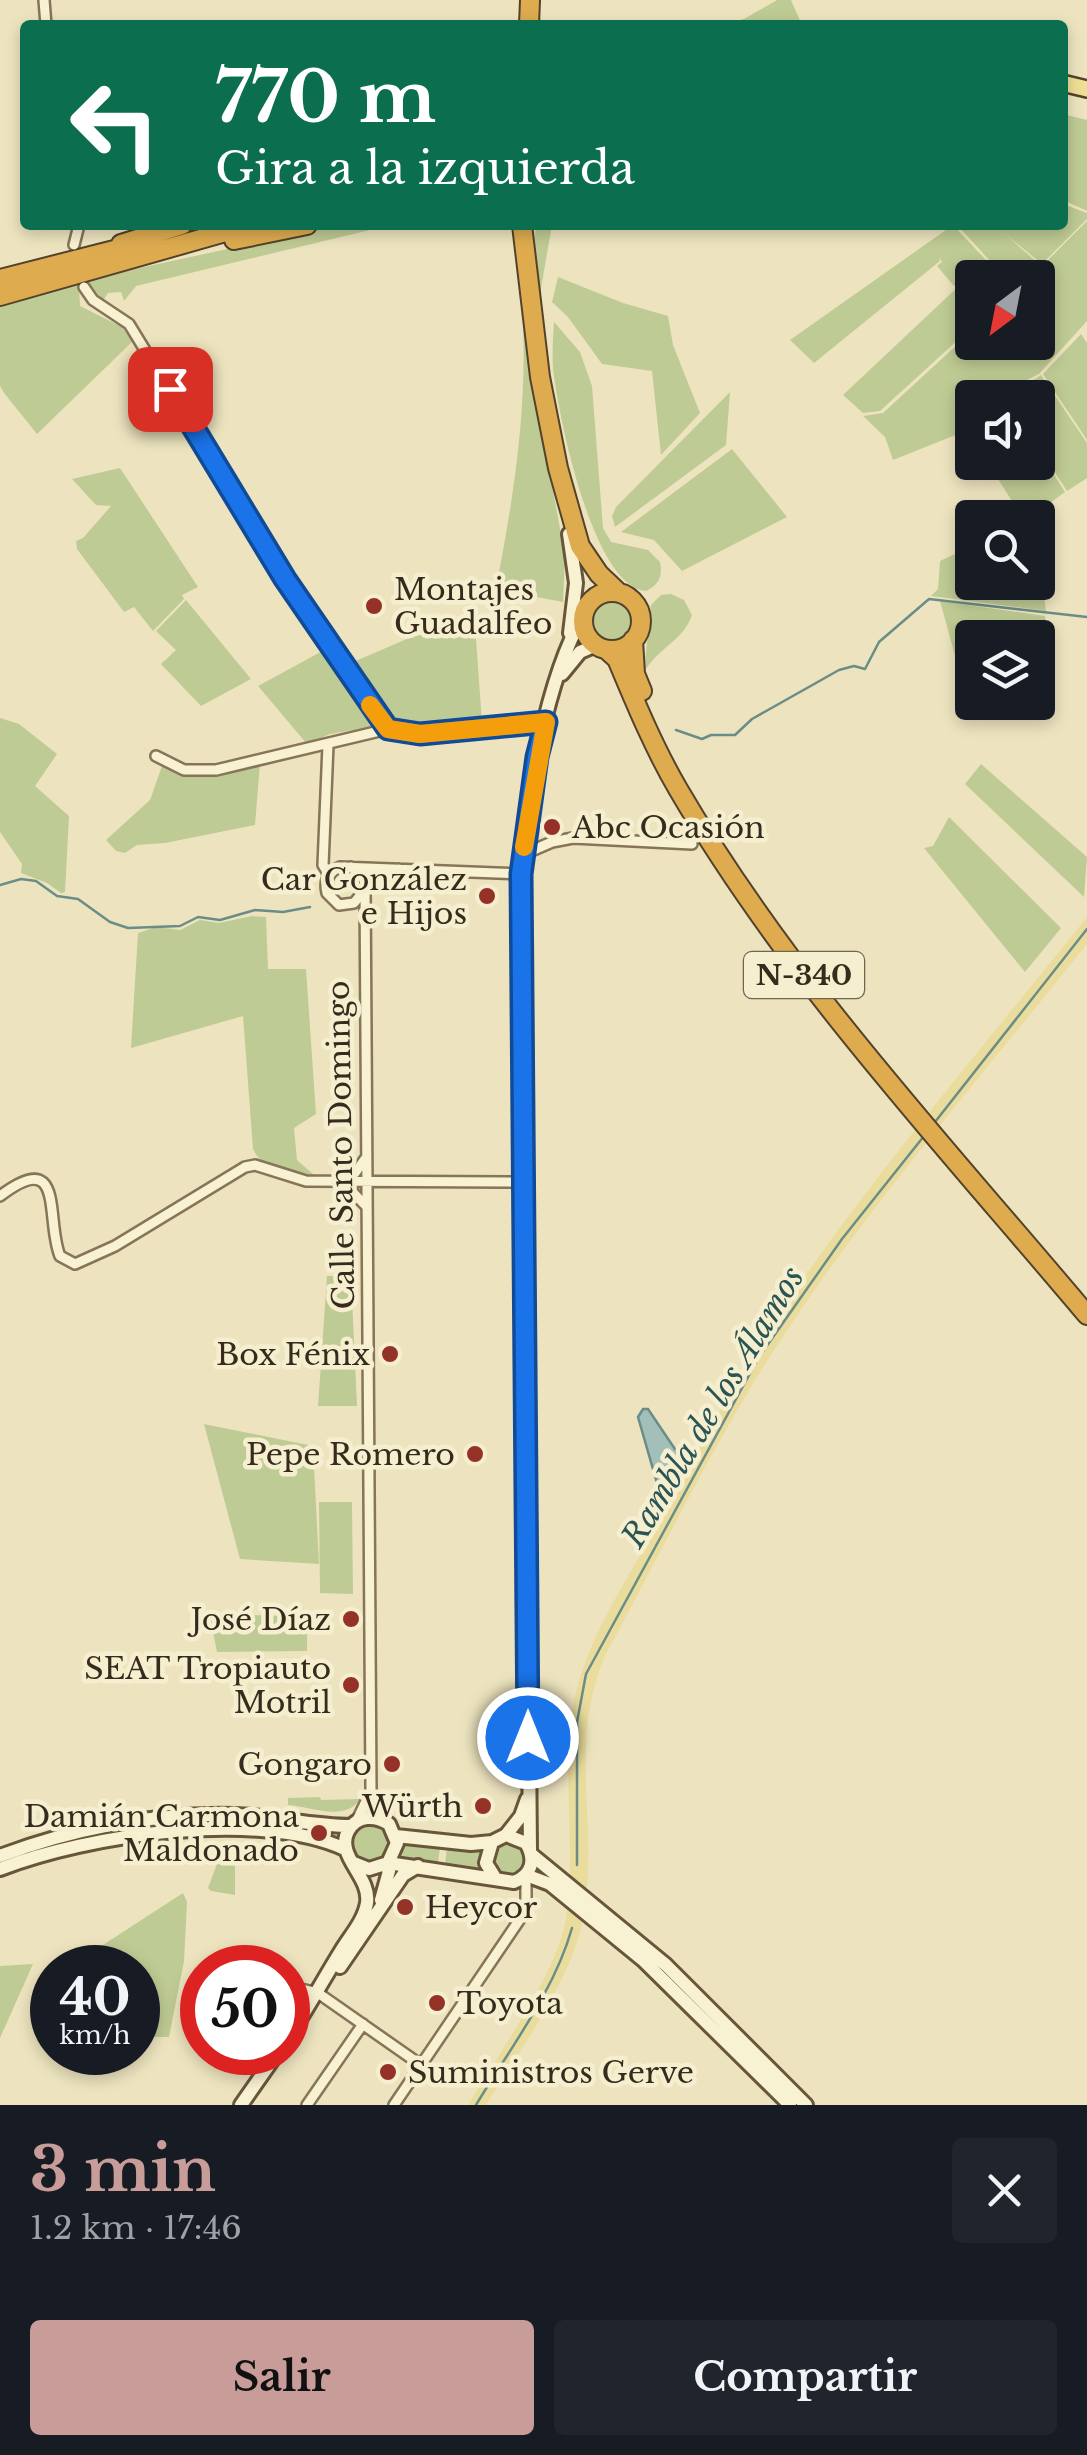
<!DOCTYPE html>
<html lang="es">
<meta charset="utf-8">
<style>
:root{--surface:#171b24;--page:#20242c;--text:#f1f3f6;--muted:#9ea1a6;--accent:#c89c99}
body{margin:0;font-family:"Libre Baskerville",serif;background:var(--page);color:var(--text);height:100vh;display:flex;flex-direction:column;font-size:38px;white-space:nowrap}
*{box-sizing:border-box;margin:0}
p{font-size:32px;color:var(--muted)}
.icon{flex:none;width:55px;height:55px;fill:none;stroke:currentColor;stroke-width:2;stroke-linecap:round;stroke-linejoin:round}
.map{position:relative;height:2105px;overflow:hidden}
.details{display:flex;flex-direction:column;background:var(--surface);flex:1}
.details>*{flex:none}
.top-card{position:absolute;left:20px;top:20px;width:1048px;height:210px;border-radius:10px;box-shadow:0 5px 15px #0003;background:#0b6e4f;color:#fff;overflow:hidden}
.needle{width:65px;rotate:212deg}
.buttons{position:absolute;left:955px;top:260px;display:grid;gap:20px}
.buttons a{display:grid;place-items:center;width:100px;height:100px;border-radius:10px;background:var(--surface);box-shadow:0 5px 15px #0003;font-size:50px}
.speed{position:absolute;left:30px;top:1945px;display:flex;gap:20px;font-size:50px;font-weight:700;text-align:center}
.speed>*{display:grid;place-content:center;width:130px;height:130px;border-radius:50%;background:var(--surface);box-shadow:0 5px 15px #0003;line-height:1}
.speed small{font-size:25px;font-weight:400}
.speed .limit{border:15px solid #d22;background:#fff;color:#111}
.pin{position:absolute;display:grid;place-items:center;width:85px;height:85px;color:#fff;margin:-42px;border-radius:20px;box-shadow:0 5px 15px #0006}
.me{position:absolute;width:110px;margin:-55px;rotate:0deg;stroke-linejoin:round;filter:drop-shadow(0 0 8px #0008)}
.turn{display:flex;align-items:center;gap:35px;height:210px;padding:0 30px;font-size:45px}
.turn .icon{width:130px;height:130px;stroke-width:2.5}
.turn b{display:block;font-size:70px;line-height:85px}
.round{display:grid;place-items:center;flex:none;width:105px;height:105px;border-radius:10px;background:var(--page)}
.summary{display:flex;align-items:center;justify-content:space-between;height:170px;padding:0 30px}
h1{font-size:60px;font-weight:800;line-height:75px;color:var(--accent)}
.cta{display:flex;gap:20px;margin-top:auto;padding:20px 30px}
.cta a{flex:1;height:115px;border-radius:10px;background:var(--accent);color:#111;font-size:40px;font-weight:800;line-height:115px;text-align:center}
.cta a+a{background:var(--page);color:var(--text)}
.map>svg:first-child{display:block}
</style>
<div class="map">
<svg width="1087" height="2105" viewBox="0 0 1087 2105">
<rect width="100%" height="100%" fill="#ede4bf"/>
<!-- green -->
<path fill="#bfcb94" d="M777,0H791L802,25H717L744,19Z
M1063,114L1087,120V211L1063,200Z
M1063,204L1087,213V219L1042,264L1004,233L1040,265L1028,277H1005L957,225H1062Z
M1087,221V321L1039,374L1017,385L1003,397L972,398V425L968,430L893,460L885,437L863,416L883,413L972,331V342H1038V278L1031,277Z
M339,225H391L136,286L124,301L121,292L108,293L103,301L90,284L79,287L80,306L122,327L132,342L37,434L4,393L0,386V305L130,270Z
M536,225H552L540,294L534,245Z
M953,225L1002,277L972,278V291L963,284L972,293V327L880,411L863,413L843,395L962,283L959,281L954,286L937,266L942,262L939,257L940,261L814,363L790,340Z
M558,277L623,303L668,316L673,345L700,413L661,455L652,371L602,364L568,317L552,302Z
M528,322L531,369L565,556L563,602L510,592L494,598C512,507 527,417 523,324Z
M554,322L580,352L592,386L603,528L611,542L648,550L660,562C663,577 659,584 646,591C593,588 558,414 553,369C552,354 553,337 554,322Z
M1081,334L1087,343V440L1043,374Z
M1041,375L1087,443V478L1067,491L1038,446V398L1008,397Z
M730,392L726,445L615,527L612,516L616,507Z
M732,449L787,517L682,571L654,540L621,532Z
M1038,450L1065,492L1031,517H1022L988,463L1038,462Z
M120,468L198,587L182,595L184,599L153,631L134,607L124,612L77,549L76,541L83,538L111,506L96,505L72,479Z
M972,546V582H1038V549L1046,611L931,596L938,589L940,561Z
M671,594L684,600L692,615C684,640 659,647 644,672L650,613L651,605L661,595Z
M590 622a22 22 0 1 1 44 0a22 22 0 1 1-44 0Z
M186,600L251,679L201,706L161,664L176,650L156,631Z
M940,601L1045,616L1048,656L1038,659V638H972V678L962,681Z
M474,610L482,723L417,729L390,719L384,716L350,667L351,663Z
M328,648L373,716L371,727L330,734L307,744L258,686Z
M0,718L19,724L57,754L35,786L69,816L65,892L61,893L47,883L21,873L22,864L0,832Z
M163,763L185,776L260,763L255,825L165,843L137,845L125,853L116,851L106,840L150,800Z
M981,764L1087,857L1084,897L965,784Z
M949,817L1061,928L1025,972L924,848L933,846Z
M252,916L266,917L268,969H306L316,1114L294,1128L297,1160L313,1174L314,1178C290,1176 264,1171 253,1149L243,1016L131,1048L138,933L156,927L180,930L200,920L219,923Z
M327,1276H351L357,1406H318Z
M204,1424L313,1446L319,1564L240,1559Z
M319,1502H352L353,1594L320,1593Z
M250,1615L283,1616L285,1626L307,1625V1651L217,1652L210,1617H250Z
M320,1797L321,1800L360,1799C346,1822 311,1807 288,1805V1798Z
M353 1843a18 18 0 1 1 36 0a18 18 0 1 1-36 0Z
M403,1842L440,1846L438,1864L398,1860Z
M493 1859a16 16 0 1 1 32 0a16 16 0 1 1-32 0Z
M447,1847L482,1849L479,1859L482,1871L445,1865Z
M219,1849L235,1851V1895L211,1891L208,1888L220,1856Z
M183,1893L187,1902L184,1961L169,2037H138V1968L69,1967Z
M33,1964L0,2038V1966Z"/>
<!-- sand -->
<path fill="#eadc9c" d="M1087,917V944C985,1072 875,1198 784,1335C717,1436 664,1547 606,1654C567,1741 599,1824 584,1913C573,1980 521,2047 486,2105H468C497,2056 558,1972 566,1918C579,1833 553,1745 585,1663C603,1614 634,1568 659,1522C701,1444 742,1366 793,1293C883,1163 988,1041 1087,917Z"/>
<!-- water -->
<path fill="#a2bfba" stroke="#6a8d88" stroke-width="2.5" d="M643,1409H648L677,1452L661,1483H657L638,1417Z"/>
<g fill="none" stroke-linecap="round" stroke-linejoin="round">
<!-- stream -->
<path stroke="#6a8d88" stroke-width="2.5" d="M676,730L702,739L711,735H735L752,719L839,670L854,666L865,669L879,642L929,599L1087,617
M0,885L21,879L36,881L57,896L78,899L110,922L128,928L180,926L198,917L220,920L255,910L283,912L310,907
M935,1122L1087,929
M577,1865V1722L586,1674L759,1357L842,1239L924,1136
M476,2105C510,2048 554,1992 572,1928"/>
<defs>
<path id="street" d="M44,0L46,25
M74,245L79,225
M84,287L93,300L129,324L285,579L388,729
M328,745L323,865L329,875
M156,756L184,770H216L388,729L420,734L546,722
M522,855L552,842L573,838L692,844
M351,867L363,877L365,884L371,1791L383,1820
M365,884L399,869
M363,892L354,903L339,905L327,893C324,881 328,872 340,867L521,874
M365,1159L355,1173L341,1180L366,1206
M0,1196C66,1146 45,1220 60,1256L75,1264L115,1246L245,1167L255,1165L306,1181L522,1182
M357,1820L371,1791
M288,1986L318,1993L421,2065
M288,1988L302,2016
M307,2105L363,2024
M394,2105L520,1919L526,1900V1875"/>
<path id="secondary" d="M569,534L576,583L570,633
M562,674L580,652L596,645
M506,1835L521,1816L527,1799
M396,1836L471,1844L492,1842
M530,1850L521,874C525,801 547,677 583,616
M532,1855L666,1965L806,2105
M0,1856C75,1828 155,1813 235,1815C274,1816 312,1826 351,1826
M388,1863L514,1882C532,1875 536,1860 526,1843L506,1835L492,1842L486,1863L494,1876
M0,1869C87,1835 259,1809 345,1849
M526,1875L550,1884L643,1960L790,2105
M381,1900L389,1871L385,1865
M340,1967L403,1875L418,1866
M288,2038C307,2010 323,1980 341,1951C350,1936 364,1921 367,1903C371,1876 335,1856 348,1831C357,1815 375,1815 389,1824L397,1843L388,1863L369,1869L354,1863
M241,2105L278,2052"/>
<path id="primary" d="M1062,83L1087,89"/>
<path id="highway" d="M529,25L530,0
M522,225L540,377L558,468L580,546L599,574L619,593
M234,240L307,225
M121,244L182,225
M0,279L134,245
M0,296L250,225
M583 621a29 29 0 1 1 58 0a29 29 0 1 1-58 0Z
M633,640L635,674L642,691
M607,650L617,659C635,702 654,748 678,789C790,981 945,1146 1087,1315"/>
</defs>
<!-- street casing -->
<use href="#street" stroke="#867558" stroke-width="14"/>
<!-- secondary casing -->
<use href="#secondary" stroke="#68563b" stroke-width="18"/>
<!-- primary casing -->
<use href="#primary" stroke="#53422c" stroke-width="20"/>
<!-- highway casing -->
<use href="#highway" stroke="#53422c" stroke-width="22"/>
<!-- street -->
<use href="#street" stroke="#f8f1d2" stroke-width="9"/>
<!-- secondary -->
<use href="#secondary" stroke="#f8f1d2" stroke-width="12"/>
<!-- primary -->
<use href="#primary" stroke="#f1de96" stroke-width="15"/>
<!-- highway -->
<use href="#highway" stroke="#deac4f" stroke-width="18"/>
</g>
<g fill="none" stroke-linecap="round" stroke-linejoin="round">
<defs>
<path id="route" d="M170,389L285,579L388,729L420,734L546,722L537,757L521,874L528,1738"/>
</defs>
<!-- route casing -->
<use href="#route" stroke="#114b97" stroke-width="25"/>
<!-- route -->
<use href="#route" stroke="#1a73e8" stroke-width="18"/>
<!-- slow -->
<path stroke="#f59e0b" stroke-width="18" d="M370,705L388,729L420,734L546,722L524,847"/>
</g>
<!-- markers -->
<g fill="#953228" stroke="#f5eecf" stroke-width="4">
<circle cx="374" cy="606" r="10"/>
<circle cx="552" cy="827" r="10"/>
<circle cx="487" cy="896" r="10"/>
<circle cx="390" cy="1354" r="10"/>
<circle cx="475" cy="1454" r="10"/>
<circle cx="351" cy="1619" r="10"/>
<circle cx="351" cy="1685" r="10"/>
<circle cx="392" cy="1764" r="10"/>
<circle cx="483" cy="1806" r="10"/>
<circle cx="319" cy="1833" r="10"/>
<circle cx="405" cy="1907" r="10"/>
<circle cx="437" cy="2003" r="10"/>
<circle cx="388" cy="2072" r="10"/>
</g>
<g text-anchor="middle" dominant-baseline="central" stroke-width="9" stroke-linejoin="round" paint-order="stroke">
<!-- shield labels -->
<rect fill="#f5eecf" stroke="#6f6652" stroke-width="2.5" x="744" y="952" width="120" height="46" rx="8"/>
<g font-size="28" font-weight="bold" fill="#362b1c">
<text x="804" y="975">N-340</text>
</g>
<!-- poi labels -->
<g font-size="30" fill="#362b1c" stroke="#f5eecf" text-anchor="end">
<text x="394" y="589" text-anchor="start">Montajes<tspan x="394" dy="34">Guadalfeo</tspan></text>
<text x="572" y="827" text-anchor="start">Abc Ocasión</text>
<text x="467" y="879">Car González<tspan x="467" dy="34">e Hijos</tspan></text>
<text x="370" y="1354">Box Fénix</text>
<text x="455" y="1454">Pepe Romero</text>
<text x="331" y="1619">José Díaz</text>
<text x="331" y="1668">SEAT Tropiauto<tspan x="331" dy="34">Motril</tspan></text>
<text x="372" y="1764">Gongaro</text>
<text x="463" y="1806">Würth</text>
<text x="299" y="1816">Damián Carmona<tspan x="299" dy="34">Maldonado</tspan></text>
<text x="425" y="1907" text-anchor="start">Heycor</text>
<text x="457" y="2003" text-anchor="start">Toyota</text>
<text x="408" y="2072" text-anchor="start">Suministros Gerve</text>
</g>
<!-- street labels -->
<g font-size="30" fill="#362b1c" stroke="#f5eecf">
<text transform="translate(341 1145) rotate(-91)">Calle Santo Domingo</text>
</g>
<!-- water labels -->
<g font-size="32" font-style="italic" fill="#2b5455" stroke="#f5eecf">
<text transform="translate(713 1407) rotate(-59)">Rambla de los Álamos</text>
</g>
</g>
</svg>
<div class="buttons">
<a><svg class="needle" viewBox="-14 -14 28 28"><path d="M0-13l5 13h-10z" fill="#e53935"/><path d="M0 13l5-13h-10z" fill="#9ea1a6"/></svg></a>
<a><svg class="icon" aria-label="sound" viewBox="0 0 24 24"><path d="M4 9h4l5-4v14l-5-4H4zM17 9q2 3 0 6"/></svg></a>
<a><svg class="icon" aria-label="search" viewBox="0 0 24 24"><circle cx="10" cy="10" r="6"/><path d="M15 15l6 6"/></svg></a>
<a><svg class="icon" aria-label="layers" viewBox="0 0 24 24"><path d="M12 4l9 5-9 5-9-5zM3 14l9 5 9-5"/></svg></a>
</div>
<div class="speed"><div>40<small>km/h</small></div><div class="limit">50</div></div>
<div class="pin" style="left:170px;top:389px;background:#d93025"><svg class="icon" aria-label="arrive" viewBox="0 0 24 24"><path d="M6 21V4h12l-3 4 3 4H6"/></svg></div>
<svg class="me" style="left:528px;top:1738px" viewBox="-20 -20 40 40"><circle r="17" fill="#1a73e8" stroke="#fff" stroke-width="3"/><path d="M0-11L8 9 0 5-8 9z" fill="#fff"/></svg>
<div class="top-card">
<div class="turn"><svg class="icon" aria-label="left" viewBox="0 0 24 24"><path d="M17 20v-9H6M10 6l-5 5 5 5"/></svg><div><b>770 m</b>Gira a la izquierda</div></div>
</div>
</div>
<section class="details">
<div class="summary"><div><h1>3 min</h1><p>1.2 km · 17:46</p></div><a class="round"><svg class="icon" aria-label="close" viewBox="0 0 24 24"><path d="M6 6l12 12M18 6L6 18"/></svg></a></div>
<div class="cta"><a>Salir</a><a>Compartir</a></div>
</section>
